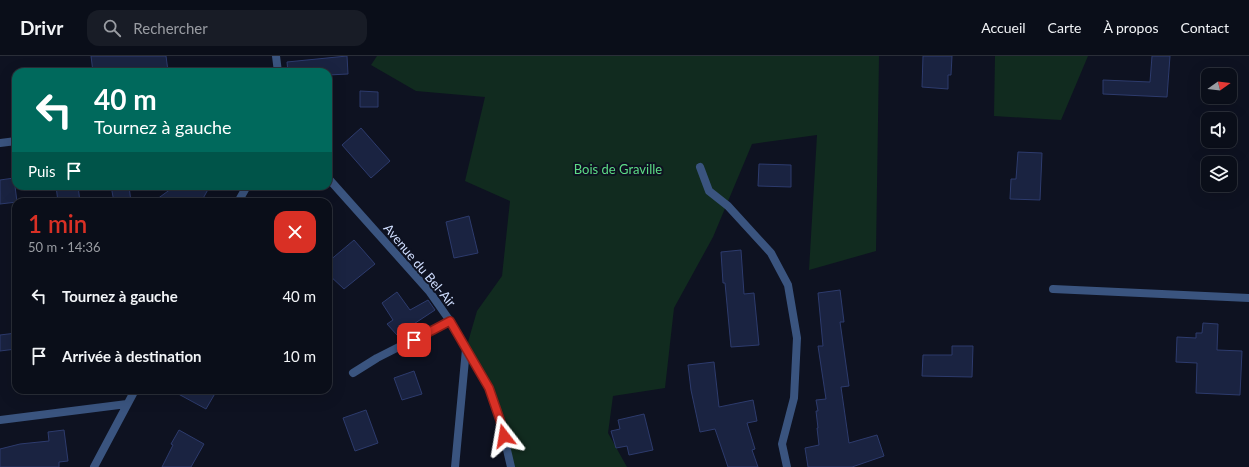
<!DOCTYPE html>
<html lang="fr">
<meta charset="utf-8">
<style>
:root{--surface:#0a0e19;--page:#181c26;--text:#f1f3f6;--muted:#999ca2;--line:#2a2e38;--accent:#d93025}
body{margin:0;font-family:Lato,sans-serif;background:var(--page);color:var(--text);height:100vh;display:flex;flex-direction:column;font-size:15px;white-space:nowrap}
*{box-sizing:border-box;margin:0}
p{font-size:13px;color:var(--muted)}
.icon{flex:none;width:22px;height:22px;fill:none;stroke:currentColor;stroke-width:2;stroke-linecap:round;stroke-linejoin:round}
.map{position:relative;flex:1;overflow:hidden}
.sheet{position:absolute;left:12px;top:142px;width:320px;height:196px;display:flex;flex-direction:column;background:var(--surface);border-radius:12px;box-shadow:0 4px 16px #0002,0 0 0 1px var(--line)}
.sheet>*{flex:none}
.banner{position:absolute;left:12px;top:12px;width:320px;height:122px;border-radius:12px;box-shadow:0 4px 16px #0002,0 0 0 1px var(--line);background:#00695c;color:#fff;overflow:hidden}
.needle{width:26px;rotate:76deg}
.buttons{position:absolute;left:1201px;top:12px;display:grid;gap:8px}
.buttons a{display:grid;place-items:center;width:36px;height:36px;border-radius:8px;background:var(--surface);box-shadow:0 4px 16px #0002,0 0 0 1px var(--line);font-size:20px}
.pin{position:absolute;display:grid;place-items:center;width:34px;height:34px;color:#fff;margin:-17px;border-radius:8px;box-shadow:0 2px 6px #0006}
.me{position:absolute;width:44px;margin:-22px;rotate:346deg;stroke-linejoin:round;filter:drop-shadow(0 0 3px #0008)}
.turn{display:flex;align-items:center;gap:14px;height:84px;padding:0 16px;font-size:18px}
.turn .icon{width:52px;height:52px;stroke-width:2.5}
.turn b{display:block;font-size:28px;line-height:34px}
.then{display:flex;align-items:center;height:38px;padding:0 16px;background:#0003;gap:8px;font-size:15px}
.round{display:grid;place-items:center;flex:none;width:42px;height:42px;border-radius:12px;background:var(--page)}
.head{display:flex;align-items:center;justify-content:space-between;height:68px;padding:0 16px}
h1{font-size:24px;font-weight:600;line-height:30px;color:var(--accent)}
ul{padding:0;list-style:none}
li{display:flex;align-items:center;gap:12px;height:60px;padding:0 16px}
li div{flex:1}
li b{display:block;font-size:15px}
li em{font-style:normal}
header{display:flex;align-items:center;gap:24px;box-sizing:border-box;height:56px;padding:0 20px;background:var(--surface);border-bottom:1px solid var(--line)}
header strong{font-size:19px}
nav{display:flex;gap:22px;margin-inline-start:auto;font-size:14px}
.search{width:280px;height:36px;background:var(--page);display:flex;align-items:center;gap:10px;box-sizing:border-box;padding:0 14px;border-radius:12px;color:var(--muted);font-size:15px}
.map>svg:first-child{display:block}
</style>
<header>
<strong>Drivr</strong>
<div class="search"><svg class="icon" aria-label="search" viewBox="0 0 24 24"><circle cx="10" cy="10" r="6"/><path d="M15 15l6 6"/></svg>Rechercher</div>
<nav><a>Accueil</a><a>Carte</a><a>À propos</a><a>Contact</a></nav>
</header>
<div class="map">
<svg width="1249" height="411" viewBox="0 0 1249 411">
<rect width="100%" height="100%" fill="#0e1221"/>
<!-- green -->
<path fill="#112b1f" d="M377,0H879L876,195L809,214L817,79L752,88L713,181L674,252L665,332L613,340L608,377L627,411H511L500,364L466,293L477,255L502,220L510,145L465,125L485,41L416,35L371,9Z
M995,0H1088L1061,64L994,60Z"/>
<!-- building -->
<path fill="#1a2341" stroke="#2d3b6d" d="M91,0H166L168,15L136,16L135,12L106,16H93Z
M347,0L348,18L328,19V16H288L287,6Z
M923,0H952L951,19H948V33L922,31Z
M1152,0H1170L1167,41L1103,38V24L1150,26Z
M360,35L378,36V51H360Z
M361,72L390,105L371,122L342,89Z
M1018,96L1042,97L1040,144L1010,143L1011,123H1016Z
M759,108L791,109V131L758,130Z
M14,122L17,146L0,148V124Z
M56,130H78L80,146H58Z
M111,130H129L131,146H114Z
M175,130H210L201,146H153Z
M469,160L478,197L454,202L446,166Z
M354,184L375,208L344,233L328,218V206Z
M741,194L744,238L754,237L759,289L731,291L725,227H723L721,196Z
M840,234L844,266H840L849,330L841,331L849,387L877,379L884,400L852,411H808L805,392L819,389L817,372H818L816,355H818L816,344L826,343L818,290H823L818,237Z
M397,236L410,254L428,244L435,254L397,279L387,268L393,264L382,247Z
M1203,267L1218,268L1217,294L1242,295L1240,339L1196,337L1197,307L1176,306L1177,281L1196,282V277H1202Z
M16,277V293L0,295V279Z
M952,290H973L972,321L922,320L923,299H952Z
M714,306L719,351L753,344L757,365L747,367L755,393L752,394L758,411H728L715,373L700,376L691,334L688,309Z
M414,315L422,338L402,344L394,322Z
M171,334H217L206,353Z
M366,354L378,387L355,395L343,362Z
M644,358L653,394L629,399L627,390L616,392L611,375L620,373L618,364Z
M64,374L68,405L59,406V411H0V393L20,388L49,385L48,376Z
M179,374L204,388L191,411H162L173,389L171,388Z"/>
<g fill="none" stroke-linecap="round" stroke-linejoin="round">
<!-- lane -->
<path stroke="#3a547f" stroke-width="8" d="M353,317L377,302L450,265"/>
<!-- street -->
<path stroke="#3a547f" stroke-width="8" d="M276,0L278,16
M0,87L16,85
M700,111L709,135L728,150L771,197L788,229L797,282L794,342L782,388L787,411
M328,122L429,235L450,265L489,332L500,364L511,411
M238,146L247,130
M1053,233L1249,242
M0,364L127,348
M94,411L135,334
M455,411L466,293"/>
</g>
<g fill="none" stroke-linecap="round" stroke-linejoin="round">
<defs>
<path id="route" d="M414,284L450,265L489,332L500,364L504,380"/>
</defs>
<!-- route casing -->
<use href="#route" stroke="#8d1f18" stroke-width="10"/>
<!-- route -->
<use href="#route" stroke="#d93025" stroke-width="7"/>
</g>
<g text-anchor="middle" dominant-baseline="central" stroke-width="4" stroke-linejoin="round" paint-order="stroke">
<!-- park labels -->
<g font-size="13" fill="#5ddc86" stroke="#0e1221">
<text x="618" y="113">Bois de Graville</text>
</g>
<!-- street labels -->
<g font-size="13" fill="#cfddfe" stroke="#0e1221">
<text transform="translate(420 209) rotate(50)">Avenue du Bel-Air</text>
</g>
</g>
</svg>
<div class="buttons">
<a><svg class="needle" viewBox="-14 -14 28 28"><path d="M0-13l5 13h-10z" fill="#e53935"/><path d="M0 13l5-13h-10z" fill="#999ca2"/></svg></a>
<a><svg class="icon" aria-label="sound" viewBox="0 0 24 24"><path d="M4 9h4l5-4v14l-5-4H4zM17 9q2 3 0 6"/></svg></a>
<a><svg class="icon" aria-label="layers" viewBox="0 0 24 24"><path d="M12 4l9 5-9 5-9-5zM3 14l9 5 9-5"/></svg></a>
</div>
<div class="pin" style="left:414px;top:284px;background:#d93025"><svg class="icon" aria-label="arrive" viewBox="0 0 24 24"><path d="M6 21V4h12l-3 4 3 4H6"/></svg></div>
<svg class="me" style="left:504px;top:380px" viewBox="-20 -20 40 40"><path d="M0-17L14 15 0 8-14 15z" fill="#d93025" stroke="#fff" stroke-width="4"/></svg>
<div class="banner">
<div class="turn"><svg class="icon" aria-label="left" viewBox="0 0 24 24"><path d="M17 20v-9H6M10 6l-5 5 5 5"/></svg><div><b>40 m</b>Tournez à gauche</div></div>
<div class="then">Puis<svg class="icon" aria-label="arrive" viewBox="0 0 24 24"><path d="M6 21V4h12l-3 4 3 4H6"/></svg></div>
</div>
<section class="sheet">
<div class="head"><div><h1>1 min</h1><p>50 m · 14:36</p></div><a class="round" style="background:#d93025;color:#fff"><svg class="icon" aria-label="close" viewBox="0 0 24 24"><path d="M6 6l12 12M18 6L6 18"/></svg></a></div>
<ul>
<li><svg class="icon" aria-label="left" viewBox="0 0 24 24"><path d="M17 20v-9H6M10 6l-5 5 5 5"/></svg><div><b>Tournez à gauche</b></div><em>40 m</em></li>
<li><svg class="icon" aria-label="arrive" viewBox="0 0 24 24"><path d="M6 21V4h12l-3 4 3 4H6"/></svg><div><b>Arrivée à destination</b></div><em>10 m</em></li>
</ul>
</section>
</div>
